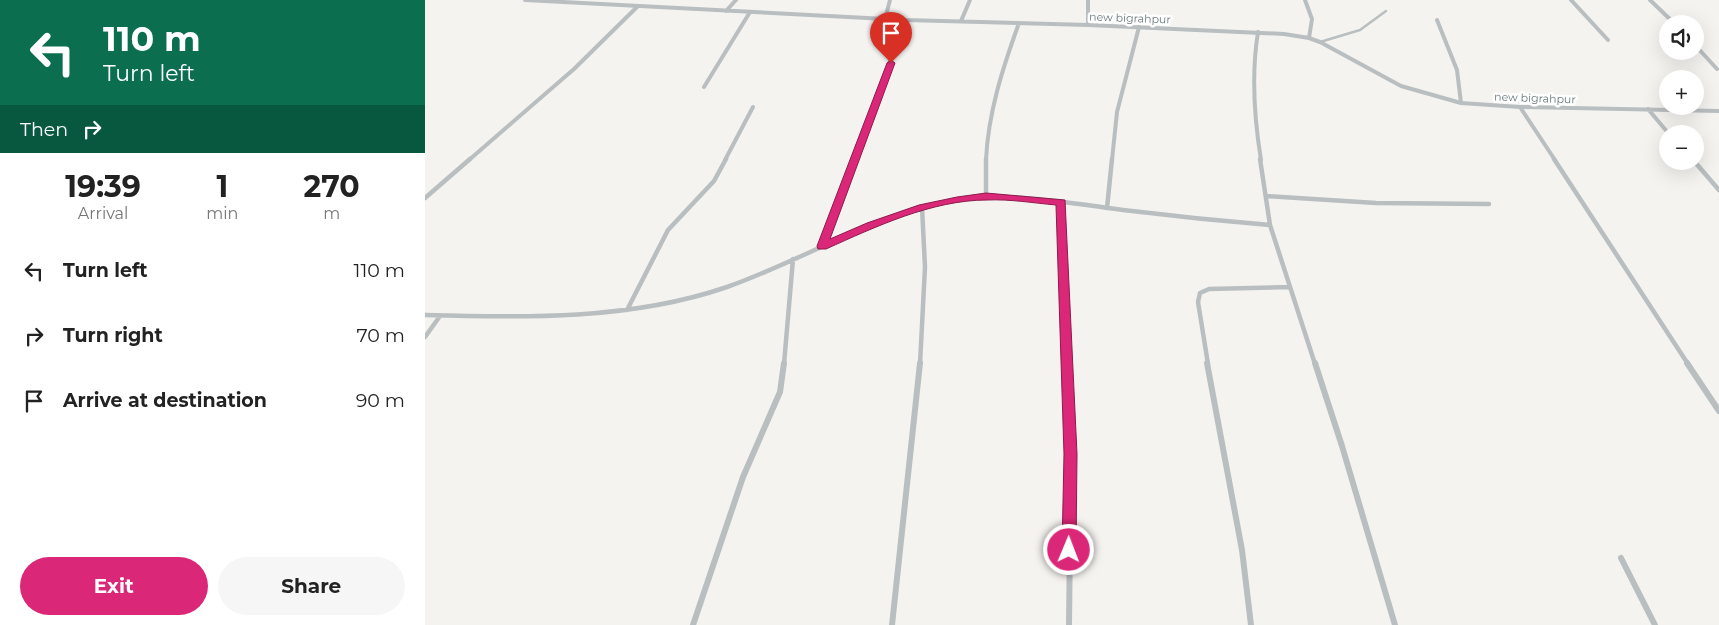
<!DOCTYPE html>
<meta charset="utf-8">
<style>
:root{--surface:#fff;--page:#f6f6f6;--text:#222;--muted:#767676;--accent:#db2777}
body{margin:0;font-family:Montserrat,sans-serif;background:var(--page);color:var(--text);height:100vh;display:flex;flex-direction:column;font-size:19px;white-space:nowrap}
*{box-sizing:border-box;margin:0}
p{font-size:16px;color:var(--muted)}
.icon{flex:none;width:28px;height:28px;fill:none;stroke:currentColor;stroke-width:2;stroke-linecap:round;stroke-linejoin:round}
.map{position:relative;flex:1;overflow:hidden}
.side{display:flex;flex-direction:column;background:var(--surface);width:425px}
.side>*{flex:none}
.guide{background:#0b6e4f;color:#fff;overflow:hidden}
.buttons{position:absolute;left:1234px;top:15px;display:grid;gap:10px}
.buttons a{display:grid;place-items:center;width:45px;height:45px;border-radius:50%;background:var(--surface);box-shadow:0 5px 20px #0002;font-size:25px}
.pin{position:absolute;display:grid;place-items:center;width:42px;height:42px;color:#fff;margin:-51px -21px;border-radius:50% 50% 50% 0;rotate:-45deg;box-shadow:0 0 5px #0007}
.pin .icon{rotate:45deg}
.me{position:absolute;width:55px;margin:-28px;rotate:1deg;stroke-linejoin:round;filter:drop-shadow(0 0 4px #0008)}
.turn{display:flex;align-items:center;gap:18px;height:105px;padding:0 20px;font-size:22px}
.turn .icon{width:65px;height:65px;stroke-width:2.5}
.turn b{display:block;font-size:35px;line-height:42px}
.then{display:flex;align-items:center;height:48px;padding:0 20px;background:#0003;gap:10px;font-size:19px}
.eta{display:flex;justify-content:space-evenly;align-items:center;height:85px;text-align:center}
.eta b{font-size:30px;font-weight:700;line-height:35px}
.cta{display:flex;gap:10px;margin-top:auto;padding:10px 20px}
.cta a{flex:1;height:58px;border-radius:30px;background:var(--accent);color:#fff;font-size:20px;font-weight:700;line-height:58px;text-align:center}
.cta a+a{background:var(--page);color:var(--text)}
ul{padding:0;list-style:none}
li{display:flex;align-items:center;gap:15px;height:65px;padding:0 20px}
li div{flex:1}
li b{display:block;font-size:19px}
li em{font-style:normal}
main{display:flex;flex:1;min-height:0}
.map>svg:first-child{display:block}
</style>
<main>
<section class="side">
<div class="guide">
<div class="turn"><svg class="icon" aria-label="left" viewBox="0 0 24 24"><path d="M17 20v-9H6M10 6l-5 5 5 5"/></svg><div><b>110 m</b>Turn left</div></div>
<div class="then">Then<svg class="icon" aria-label="right" viewBox="0 0 24 24"><path d="M7 20v-9h11M14 6l5 5-5 5"/></svg></div>
</div>
<div class="eta">
<div><b>19:39</b><p>Arrival</p></div>
<div><b>1</b><p>min</p></div>
<div><b>270</b><p>m</p></div>
</div>
<ul>
<li><svg class="icon" aria-label="left" viewBox="0 0 24 24"><path d="M17 20v-9H6M10 6l-5 5 5 5"/></svg><div><b>Turn left</b></div><em>110 m</em></li>
<li><svg class="icon" aria-label="right" viewBox="0 0 24 24"><path d="M7 20v-9h11M14 6l5 5-5 5"/></svg><div><b>Turn right</b></div><em>70 m</em></li>
<li><svg class="icon" aria-label="arrive" viewBox="0 0 24 24"><path d="M6 21V4h12l-3 4 3 4H6"/></svg><div><b>Arrive at destination</b></div><em>90 m</em></li>
</ul>
<div class="cta"><a>Exit</a><a>Share</a></div>
</section>
<div class="map">
<svg width="1294" height="625" viewBox="0 0 1294 625">
<rect width="100%" height="100%" fill="#f4f3f0"/>
<g fill="none" stroke-linecap="round" stroke-linejoin="round">
<!-- lane -->
<path stroke="#b9bec0" stroke-width="2.5" d="M895,42L935,30L961,11"/>
<!-- street-far2 -->
<path stroke="#b9bec0" stroke-width="4" d="M100,0L480,20L663,25L859,34L884,38L895,42L976,86L1036,103L1095,107L1294,111
M663,0V25
M880,0L887,19L884,38
M1146,0L1183,40
M1225,0L1250,24
M301,11L311,0
M460,19L465,0
M1012,20L1032,70L1036,103
M536,21L545,0
M833,32C826,75 829,117 836,160
M1270,45L1292,69
M279,87L325,12
M1095,107L1130,160
M1223,109L1244,134
M44,160L149,69L213,6
M300,160L328,107
M429,160L480,20
M561,160C563,113 578,67 594,23
M687,160L692,112L714,27"/>
<!-- street-far1 -->
<path stroke="#b9bec0" stroke-width="4.5" d="M835,159L845,225L890,364
M1129,159L1263,364
M1269,161L1294,190
M841,196L951,203L1064,204
M561,197V159
M0,198L45,159
M636,202L642,364
M682,208L687,159
M397,246L430,159
M202,310L243,230L289,181L301,159
M0,315C100,318 206,320 302,287C379,260 451,213 533,200C588,192 644,203 698,210C747,216 796,221 845,225
M0,337L15,316
M359,364L368,259
M495,364L500,267L497,207
M783,364L773,302L775,293L784,289L864,287"/>
<!-- street -->
<path stroke="#b9bec0" stroke-width="6" d="M642,363L646,454L644,625
M782,363L817,550L826,625
M890,363L917,446L970,625
M1262,363L1294,411
M1196,558L1230,625
M268,625L318,477L355,392L359,363
M467,625L495,363"/>
</g>
<!-- route -->
<path fill="#db2777" stroke="#8e194d" d="M466,60L470,63L405,239L442,223L494,205L532,197L561,193L640,200L652,454L651,550L649,555L644,557L639,555L637,550L639,454L631,205C608,203 585,199 562,200C507,200 450,227 401,249H393L392,246L462,63Z"/>
<g text-anchor="middle" dominant-baseline="central" stroke-width="5" stroke-linejoin="round" paint-order="stroke">
<!-- far-street labels -->
<g font-size="11" fill="#67797d" stroke="#fff">
<text transform="translate(705 18) rotate(2)">new bigrahpur</text>
<text transform="translate(1110 98) rotate(2)">new bigrahpur</text>
</g>
</g>
</svg>
<div class="buttons">
<a><svg class="icon" aria-label="sound" viewBox="0 0 24 24"><path d="M4 9h4l5-4v14l-5-4H4zM17 9q2 3 0 6"/></svg></a>
<a>+</a>
<a>−</a>
</div>
<div class="pin" style="left:466px;top:63px;background:#d93025"><svg class="icon" aria-label="arrive" viewBox="0 0 24 24"><path d="M6 21V4h12l-3 4 3 4H6"/></svg></div>
<svg class="me" style="left:644px;top:550px" viewBox="-20 -20 40 40"><circle r="17" fill="#db2777" stroke="#fff" stroke-width="3"/><path d="M0-11L8 9 0 5-8 9z" fill="#fff"/></svg>
</div>
</main>
